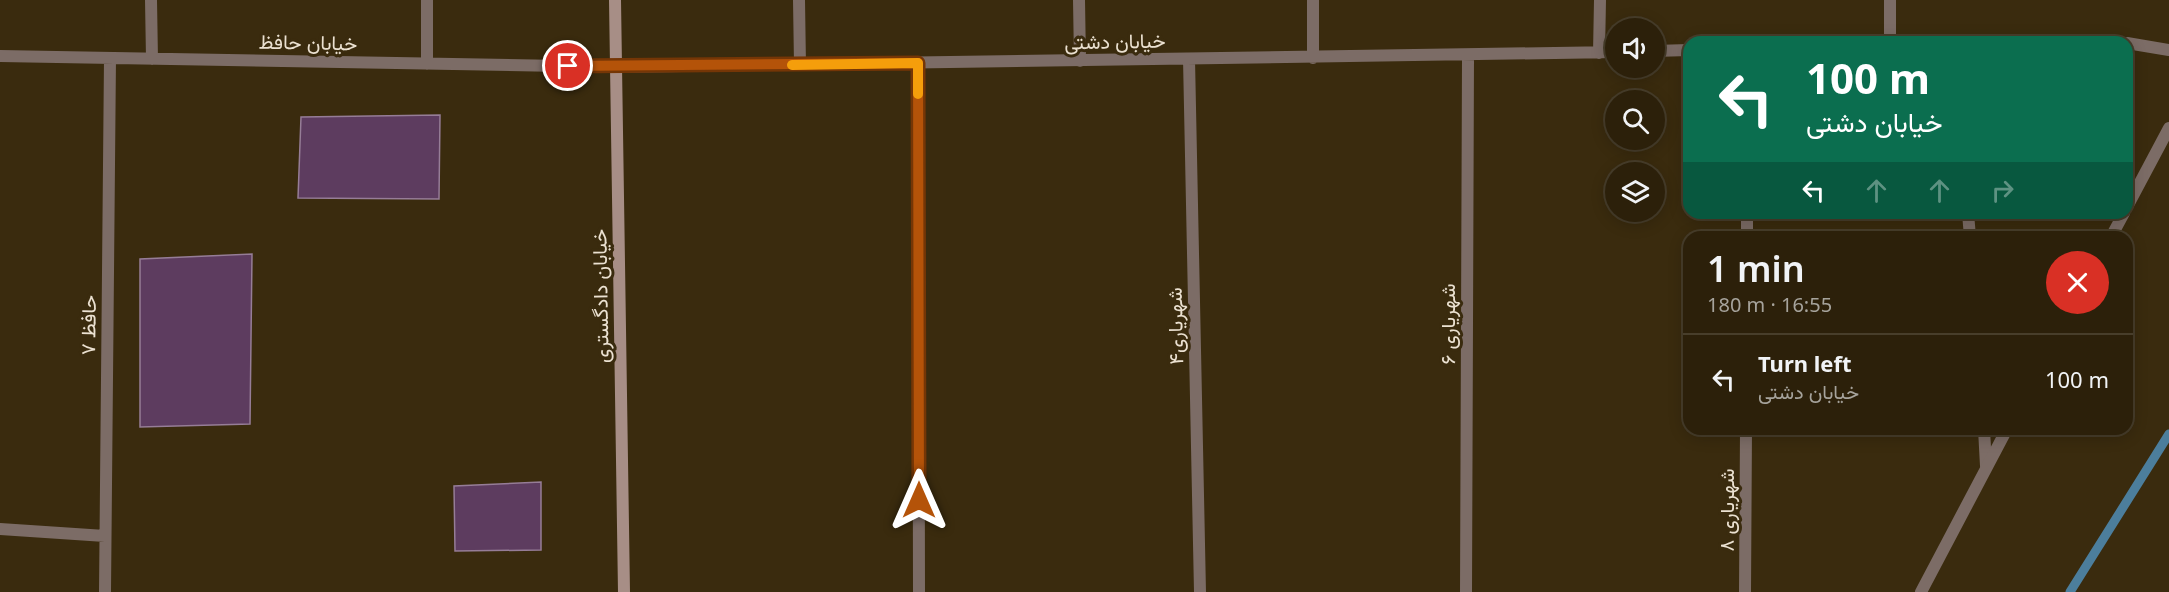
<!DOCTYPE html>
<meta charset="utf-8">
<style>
:root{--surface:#2c200a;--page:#382d18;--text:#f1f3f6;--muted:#a6a39c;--line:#483e2b}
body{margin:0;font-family:"Noto Sans",Vazirmatn,sans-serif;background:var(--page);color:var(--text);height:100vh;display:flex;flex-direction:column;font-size:22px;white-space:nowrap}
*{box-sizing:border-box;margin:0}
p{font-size:20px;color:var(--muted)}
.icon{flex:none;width:33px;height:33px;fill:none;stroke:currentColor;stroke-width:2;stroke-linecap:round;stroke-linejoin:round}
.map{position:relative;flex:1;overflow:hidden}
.panel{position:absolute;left:1683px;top:231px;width:450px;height:204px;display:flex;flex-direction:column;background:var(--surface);border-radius:18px;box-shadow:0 3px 15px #0003,0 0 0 2px var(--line)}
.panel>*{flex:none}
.hud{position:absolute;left:1683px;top:36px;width:450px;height:183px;border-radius:18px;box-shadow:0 3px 15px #0003,0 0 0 2px var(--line);background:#0b6e4f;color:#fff;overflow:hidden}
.controls{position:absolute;left:1605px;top:18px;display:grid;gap:12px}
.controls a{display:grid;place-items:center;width:60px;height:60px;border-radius:50%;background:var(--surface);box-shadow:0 3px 15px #0003,0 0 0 2px var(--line);font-size:30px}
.pin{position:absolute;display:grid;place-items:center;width:51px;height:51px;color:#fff;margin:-26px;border:3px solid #fff;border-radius:50%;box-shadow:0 2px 6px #0007}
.me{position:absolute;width:66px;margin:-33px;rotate:0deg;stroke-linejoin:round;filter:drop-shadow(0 0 4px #0008)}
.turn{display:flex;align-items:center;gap:21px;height:126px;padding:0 24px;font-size:27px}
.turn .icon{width:78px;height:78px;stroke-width:2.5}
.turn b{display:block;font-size:42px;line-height:51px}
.lanes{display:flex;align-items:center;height:57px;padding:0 24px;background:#0003;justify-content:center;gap:30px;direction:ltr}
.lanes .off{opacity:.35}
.round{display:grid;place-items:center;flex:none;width:63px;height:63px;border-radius:32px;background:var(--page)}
.head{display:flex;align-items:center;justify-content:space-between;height:102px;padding:0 24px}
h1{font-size:36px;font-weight:600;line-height:45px}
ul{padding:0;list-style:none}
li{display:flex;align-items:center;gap:18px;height:90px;padding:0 24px;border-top:2px solid var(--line)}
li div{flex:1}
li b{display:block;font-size:22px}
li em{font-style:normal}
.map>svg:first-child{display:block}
</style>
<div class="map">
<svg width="2169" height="592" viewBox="0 0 2169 592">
<rect width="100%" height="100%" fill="#3a2b0e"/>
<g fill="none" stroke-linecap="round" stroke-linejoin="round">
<!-- stream -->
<path stroke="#4c7e9c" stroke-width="9" d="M2070,592L2169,434"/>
</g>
<!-- building -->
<path fill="#5d3c5f" stroke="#967d97" stroke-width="1.5" d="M440,115L439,199L298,198L301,117Z
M252,254L250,424L140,427V259Z
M541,482V550L455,551L454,486Z"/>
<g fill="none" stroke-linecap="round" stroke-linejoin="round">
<!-- minor -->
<path stroke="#7c6c66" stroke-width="12" d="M151,0L152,59
M799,0L800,65
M1079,0L1080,61
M1313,0V58
M1890,0V42
M2127,43L2169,50
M1654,51L1689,50
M1599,53L1600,0
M0,56L616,67L1616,52
M1189,59L1200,592
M918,63L919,592
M427,64V0
M1968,213L1970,237
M1747,237V213
M1984,429L1986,466
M0,529L105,536
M105,592L110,58
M1466,592L1468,56
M1745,592L1746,429"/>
<!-- tertiary -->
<path stroke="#7c6c66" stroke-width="12" d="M2127,207L2169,128
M2111,237L2124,213
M1921,592L2007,429"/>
<!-- secondary -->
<path stroke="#a78e86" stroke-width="12" d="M615,0L624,592"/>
</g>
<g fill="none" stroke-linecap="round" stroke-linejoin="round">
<defs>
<path id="route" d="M568,66L918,63L919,500"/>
</defs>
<!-- route casing -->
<use href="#route" stroke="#753606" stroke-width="15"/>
<!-- route -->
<use href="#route" stroke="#b45309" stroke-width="10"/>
<!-- slow -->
<path stroke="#f59e0b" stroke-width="10" d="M792,65L918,63V94"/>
</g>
<g text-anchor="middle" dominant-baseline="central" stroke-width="6" stroke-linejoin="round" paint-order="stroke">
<!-- street labels -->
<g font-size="20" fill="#ebe1d1" stroke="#3a2b0e">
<text transform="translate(1115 41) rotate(-1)">خیابان دشتی</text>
<text transform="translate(308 42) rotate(1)">خیابان حافظ</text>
<text transform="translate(600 296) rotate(-91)">خیابان دادگستری</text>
<text transform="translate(1447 324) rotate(-90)">شهریاری ۶</text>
<text transform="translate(88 325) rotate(-89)">حافظ ۷</text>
<text transform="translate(1175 326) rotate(-91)">شهریاری۴</text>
<text transform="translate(1726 510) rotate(-90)">شهریاری ۸</text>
</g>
</g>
</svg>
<div class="controls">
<a><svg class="icon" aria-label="sound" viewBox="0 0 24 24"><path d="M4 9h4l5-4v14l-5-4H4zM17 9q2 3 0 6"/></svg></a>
<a><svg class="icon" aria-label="search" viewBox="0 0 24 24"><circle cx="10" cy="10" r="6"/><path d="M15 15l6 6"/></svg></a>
<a><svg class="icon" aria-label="layers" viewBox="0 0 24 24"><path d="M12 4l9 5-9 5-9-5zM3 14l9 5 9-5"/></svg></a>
</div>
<div class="pin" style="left:568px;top:66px;background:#d93025"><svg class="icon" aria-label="arrive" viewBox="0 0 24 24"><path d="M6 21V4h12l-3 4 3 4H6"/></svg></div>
<svg class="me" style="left:919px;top:500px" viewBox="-20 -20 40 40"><path d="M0-17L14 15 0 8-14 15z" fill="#b45309" stroke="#fff" stroke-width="4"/></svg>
<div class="hud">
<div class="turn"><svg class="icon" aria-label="left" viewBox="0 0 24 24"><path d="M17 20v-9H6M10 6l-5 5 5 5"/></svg><div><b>100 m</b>خیابان دشتی</div></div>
<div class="lanes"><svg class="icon" aria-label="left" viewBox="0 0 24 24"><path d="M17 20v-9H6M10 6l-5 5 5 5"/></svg><svg class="icon off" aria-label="ahead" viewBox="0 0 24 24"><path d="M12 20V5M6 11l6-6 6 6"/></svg><svg class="icon off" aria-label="ahead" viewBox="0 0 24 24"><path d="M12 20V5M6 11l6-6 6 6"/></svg><svg class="icon off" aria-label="right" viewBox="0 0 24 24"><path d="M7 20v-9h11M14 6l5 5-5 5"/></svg></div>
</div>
<section class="panel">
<div class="head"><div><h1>1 min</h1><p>180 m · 16:55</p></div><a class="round" style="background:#d93025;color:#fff"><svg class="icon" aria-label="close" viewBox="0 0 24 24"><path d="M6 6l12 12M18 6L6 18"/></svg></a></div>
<ul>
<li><svg class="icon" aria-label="left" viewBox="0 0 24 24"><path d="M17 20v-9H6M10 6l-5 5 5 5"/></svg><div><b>Turn left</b><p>خیابان دشتی</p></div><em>100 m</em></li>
</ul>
</section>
</div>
